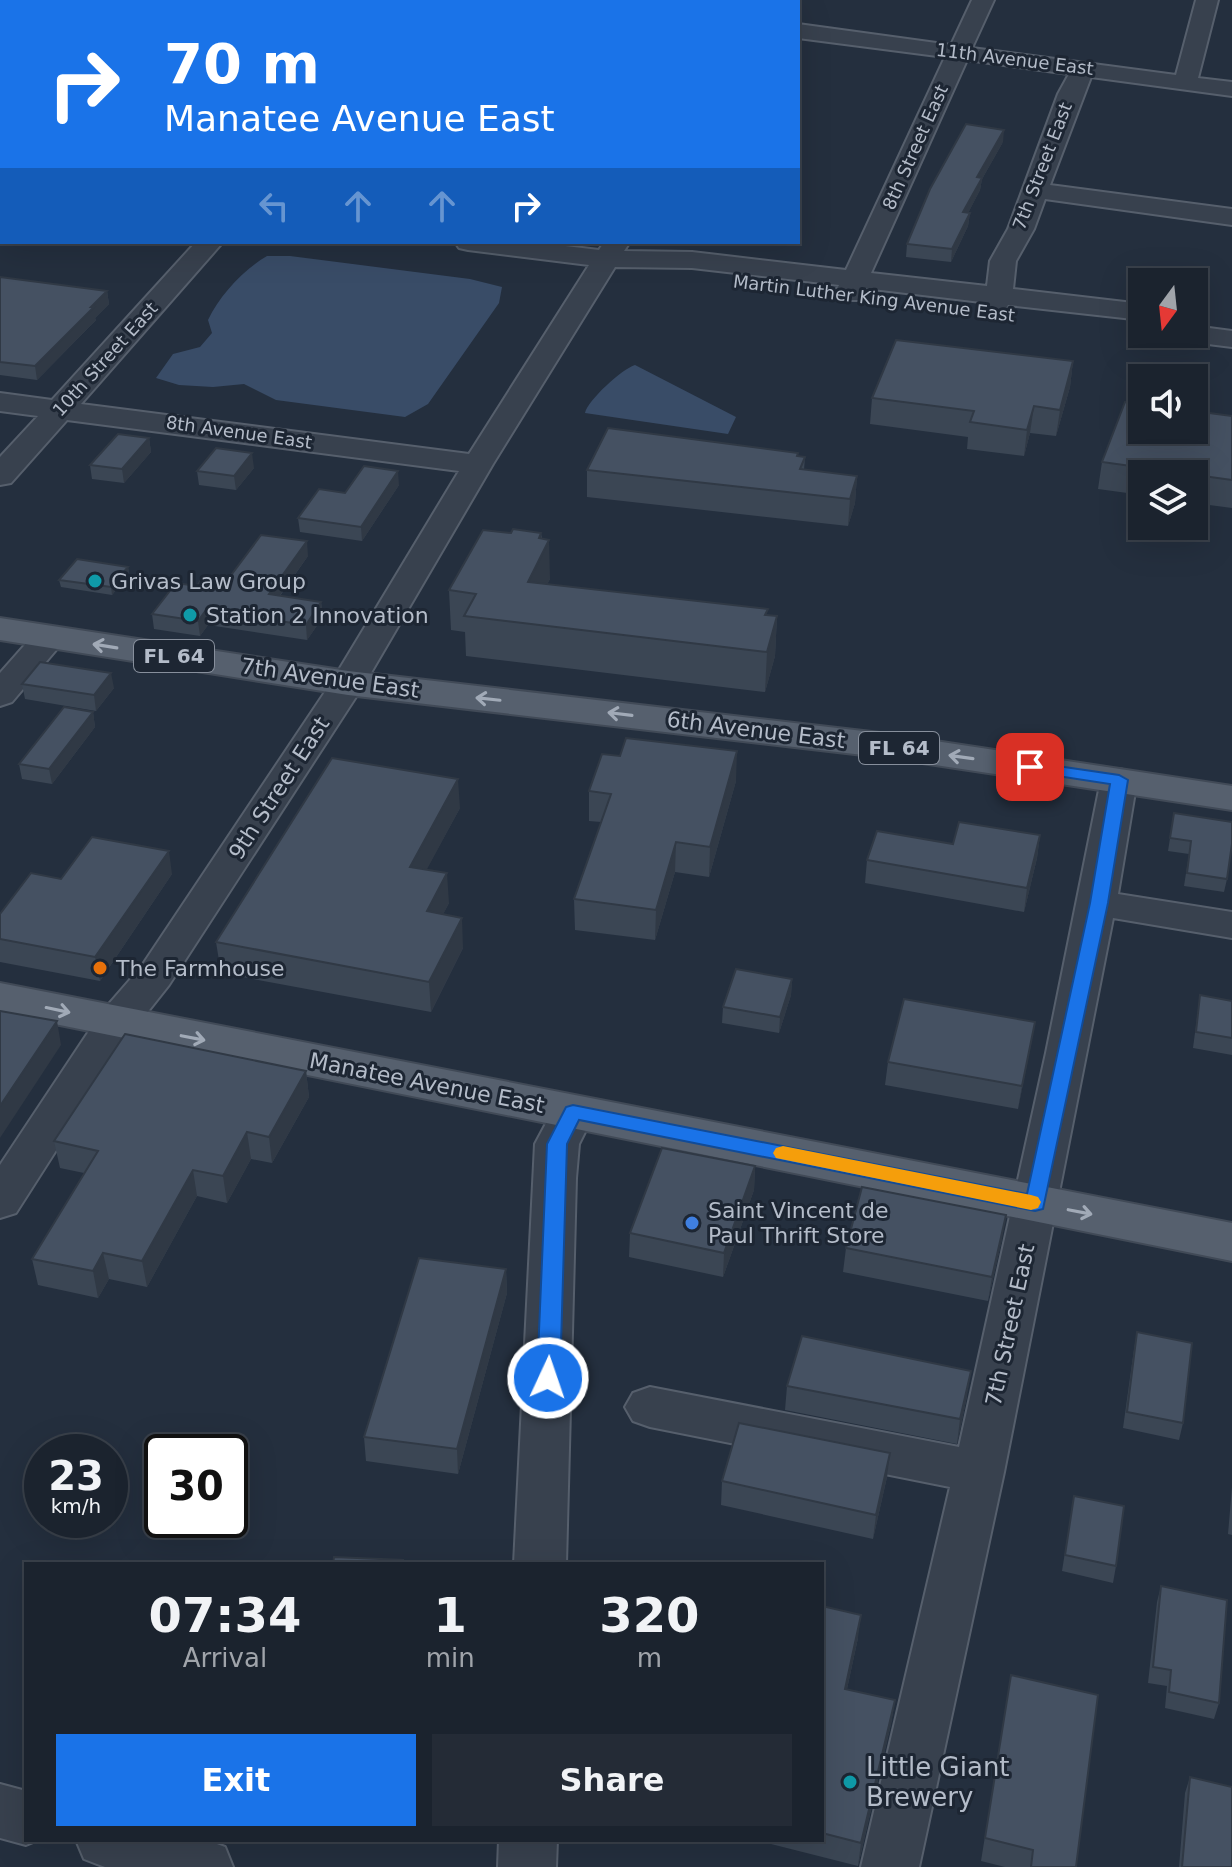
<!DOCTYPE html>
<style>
:root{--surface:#1b232e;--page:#242b36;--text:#f1f3f6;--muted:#a0a4aa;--line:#39404a;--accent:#1a73e8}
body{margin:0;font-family:"DejaVu Sans",sans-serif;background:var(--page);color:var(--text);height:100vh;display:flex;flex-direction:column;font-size:30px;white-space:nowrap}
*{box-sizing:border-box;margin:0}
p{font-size:26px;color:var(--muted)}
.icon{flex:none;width:44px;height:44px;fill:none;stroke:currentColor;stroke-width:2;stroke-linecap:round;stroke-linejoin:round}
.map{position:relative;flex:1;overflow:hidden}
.side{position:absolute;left:24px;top:1562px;width:800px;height:280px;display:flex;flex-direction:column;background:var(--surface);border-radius:0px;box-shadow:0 8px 32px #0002,0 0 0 2px var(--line)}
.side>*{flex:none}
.banner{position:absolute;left:0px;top:0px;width:800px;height:244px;box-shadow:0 8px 32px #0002,0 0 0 2px var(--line);background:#1a73e8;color:#fff;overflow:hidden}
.needle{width:52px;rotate:195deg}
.controls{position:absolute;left:1128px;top:268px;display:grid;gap:16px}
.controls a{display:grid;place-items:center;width:80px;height:80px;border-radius:0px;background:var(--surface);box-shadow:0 8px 32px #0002,0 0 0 2px var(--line);font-size:40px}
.speed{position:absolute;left:24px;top:1434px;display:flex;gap:16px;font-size:40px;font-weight:700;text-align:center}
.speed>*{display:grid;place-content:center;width:104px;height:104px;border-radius:50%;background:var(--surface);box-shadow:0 8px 32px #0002,0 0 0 2px var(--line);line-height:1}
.speed small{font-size:20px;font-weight:400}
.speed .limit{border:4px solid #111;border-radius:12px;background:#fff;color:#111}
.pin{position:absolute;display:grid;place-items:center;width:68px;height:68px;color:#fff;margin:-34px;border-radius:16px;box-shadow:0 4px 12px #0006}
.me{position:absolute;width:88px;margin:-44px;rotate:3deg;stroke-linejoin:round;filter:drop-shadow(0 0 6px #0008)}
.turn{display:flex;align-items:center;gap:28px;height:168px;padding:0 32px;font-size:36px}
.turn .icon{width:104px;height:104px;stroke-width:2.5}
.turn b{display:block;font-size:56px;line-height:68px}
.lanes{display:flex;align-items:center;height:76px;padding:0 32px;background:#0003;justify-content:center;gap:40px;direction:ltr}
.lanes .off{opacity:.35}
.eta{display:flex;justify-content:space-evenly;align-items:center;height:136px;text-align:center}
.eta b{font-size:48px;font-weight:800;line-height:56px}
.primary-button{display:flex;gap:16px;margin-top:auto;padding:16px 32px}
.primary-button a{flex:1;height:92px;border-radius:0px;background:var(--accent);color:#fff;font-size:32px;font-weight:800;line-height:92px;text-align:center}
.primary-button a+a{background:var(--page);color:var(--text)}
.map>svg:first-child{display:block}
</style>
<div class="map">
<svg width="1232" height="1867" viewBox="0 0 1232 1867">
<rect width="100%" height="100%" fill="#242f3e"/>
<!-- water -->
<path fill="#394c67" d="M267,256H290L470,279L502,287L499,303L428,404L405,417L276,400L244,384L213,387L179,385L156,378L173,354L200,347L212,333L208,320C220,295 243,270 267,256Z
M635,365L736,417L728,434L585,413C588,400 622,369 635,365Z"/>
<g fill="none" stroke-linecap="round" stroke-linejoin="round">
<defs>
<path id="minor" d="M765,0H787L764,2Z
M972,0H994L972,48L1176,75L1196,0H1218L1198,78L1232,82V96L1091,77L1050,185L1232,209V225L1045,199L1034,229L1016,261L1013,289L1142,304V320L1008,305L1002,317L992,319L982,317L978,311L981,302L864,288L858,300H838L834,294L839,285L692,268L615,267L493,464L365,683L169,985L131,1033L16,1213L0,1218V1165L101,1013L141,967L331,683L459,471L67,420L11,483L0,485V457L38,416L0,411V393L52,400L196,242H223L81,404L469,454L589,265L468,250L459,248L455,242H532L599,250L604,242H630L624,251L692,252L846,270L945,57L798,38V24L951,45ZM967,60L1069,74L1058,94L1008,229L990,261L987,286L871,273Z
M0,177H2V193H0Z
M1194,326L1232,331V347L1176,340L1172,334H1194Z
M50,627L62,630L67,637L12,702L0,706V673L38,630Z
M1119,769L1132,772L1137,780L1118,894L1232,912V938L1113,918L1004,1472L919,1867H861L950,1487L650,1427L633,1421L625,1407L633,1393L650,1387L959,1447L1046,1053L1101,780L1106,772Z
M573,1097L588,1101L595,1112L579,1144L576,1178L566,1564H514L535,1144L558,1101Z
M0,1784L26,1791V1840H38L26,1845L0,1838Z
M76,1840H206L225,1847L233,1867H105L84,1859Z
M499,1840H557L556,1867H498Z"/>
<path id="major" d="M0,618L348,671L889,734L1232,786V810L889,758L348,695L0,640Z
M0,983L1232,1223V1261L0,1013Z"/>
</defs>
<!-- minor casing -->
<use href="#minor" stroke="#565f6c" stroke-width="4"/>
<!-- major casing -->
<use href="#major" stroke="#414a57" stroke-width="4"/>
<!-- minor -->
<use href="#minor" fill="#38414e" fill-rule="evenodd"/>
<!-- major -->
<use href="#major" fill="#56606e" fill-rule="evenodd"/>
</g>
<!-- wall -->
<path fill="#3b4654" d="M1003,142L982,179L980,190L968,213H970L968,226L951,262L906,257L907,244Z
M0,277L107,291L109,304L95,318L96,320L37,380L0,375Z
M1073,361L1070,387L1056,436L1030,433L1024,456L967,449L968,437L870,424L872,398Z
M1232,416V508L1194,503V474H1142V495L1098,489L1102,462Z
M149,438L151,452L124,483L92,479L90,465Z
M798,453V456L805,457L804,470L857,476L855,503L848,526L587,497V470Z
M254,468L236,490L199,485L197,471Z
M399,485L362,541L300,532L298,518L345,493Z
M511,533H541L550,579L547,584L777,616L775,656L765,692L466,656L465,632L451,630L449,590Z
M308,556L280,596L321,602L323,617L307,640L208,625L200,636L154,629L152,614L197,586L226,582Z
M128,567L129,574L112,595L61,587L59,580Z
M22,684L114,688L96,711L25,699Z
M93,712L95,727L52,784L22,779L19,764Z
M736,781L709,877L675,872L655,940L575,930L574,899L601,822L589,821V791Z
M460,808L426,870L449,903L443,914L463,948L431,1012L221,973L216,942Z
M1174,813L1227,879L1224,892L1184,886L1189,854L1168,851Z
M1040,835L1037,858L1024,912L865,883L867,860L953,844Z
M172,874L100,981L0,962V914L61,879Z
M792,979L791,995L779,1033L722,1023L723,1007Z
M1200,995L1232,1001V1055L1193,1048Z
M1035,1022L1018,1109L885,1085L888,1062Z
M306,1071L309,1097L272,1163L251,1159L227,1203L197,1196L147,1287L109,1279L98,1298L38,1285L32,1259L84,1173L60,1168L54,1141Z
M755,1166L754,1190L723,1277L629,1257L630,1233Z
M1002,1239L988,1301L843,1272L846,1248Z
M506,1269L507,1293L458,1474L366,1461L364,1437Z
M1137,1332L1183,1423L1179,1440L1123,1428L1134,1349Z
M787,1386L967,1396L957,1444L785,1410Z
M890,1453L887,1477L873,1539L721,1505L722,1481Z
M1232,1487V1535L1228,1534Z
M1074,1496L1116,1566L1113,1583L1062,1571Z
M1161,1586L1219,1703L1214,1719L1165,1708L1167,1686L1148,1683L1157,1602Z
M822,1606L858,1638L847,1689L895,1700L891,1724L858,1866L771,1844V1840H822Z
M1011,1675L1076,1867H1005L981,1861Z
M1190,1777L1232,1867H1179L1185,1793Z"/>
<!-- shaded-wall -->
<path fill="#303945" d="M1004,130L1003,142L982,179L980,190L962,225L963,212L977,177Z
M970,213L968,226L951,262L952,249Z
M107,291L109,304L95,318L96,320L37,380L35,366Z
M1073,361L1070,387L1056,436L1060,410Z
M1034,406L1030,433L1024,456L1027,430Z
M149,438L151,452L124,483L122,469Z
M252,453L254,468L236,490L234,476Z
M398,471L399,485L362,541L361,527Z
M857,476L855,503L848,526L850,499Z
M541,533V556L549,540L550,579L529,622L528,582Z
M307,541L308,556L270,609L269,594Z
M128,567L129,574L112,595L111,587Z
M321,602L323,617L307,640L306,625Z
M206,610L208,625L200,636L198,621Z
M777,616L775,656L765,692L767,652Z
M111,673L114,688L96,711L94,695Z
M93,712L95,727L52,784L49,769Z
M737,751L736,781L709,877L710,847Z
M458,779L460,808L412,897L410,867Z
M1040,835L1037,858L1024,912L1027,888Z
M676,842L675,872L655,940L656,910Z
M169,851L172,874L100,981L95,957Z
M447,873L449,903L429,942L427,911Z
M462,918L463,948L431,1012L429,982Z
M792,979L791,995L779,1033L780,1017Z
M57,1021L61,1045L0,1138V1106Z
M1035,1022L1031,1045L1018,1109L1022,1086Z
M306,1071L309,1097L272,1163L269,1137Z
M247,1132L251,1159L227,1203L223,1176Z
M755,1166L754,1190L723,1277L724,1253Z
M193,1170L197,1196L147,1287L142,1261Z
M1006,1215L1002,1239L988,1301L992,1277Z
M103,1253L109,1279L98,1298L93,1271Z
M506,1269L507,1293L458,1474L457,1449Z
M971,1371L967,1396L957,1444L960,1419Z
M890,1453L887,1477L873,1539L876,1515Z
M861,1615L858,1638L842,1712L845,1689Z
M895,1700L891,1724L858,1866L861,1843Z"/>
<!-- building -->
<path fill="#455162" stroke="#303945" stroke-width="2" d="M966,124L1004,130L977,177L982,178L963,212L970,213L952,249L907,244L930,189Z
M0,277L107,291L91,307H94L35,366L0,362Z
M896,340L1073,361L1060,410L1034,406L1027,430L970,422L974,411L872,398Z
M1125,402L1142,404V430H1194V411L1232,416V480L1102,462Z
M608,428L798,453L797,456L805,457L800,469L857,476L850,499L587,470Z
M118,434L149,438L122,469L90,465Z
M216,448L252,453L234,476L197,471Z
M364,466L398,471L361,527L298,518L319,489L345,493Z
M513,529L541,533L539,538L549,540L528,582L768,609L765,615L777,616L767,652L464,616L476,594L449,590L483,530L511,533Z
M261,535L307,541L269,594L321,602L306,625L206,610L198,621L152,614L176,583L197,586L202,578L226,582Z
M77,559L128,567L111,587L59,580Z
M40,662L111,673L94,695L22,684Z
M64,707L93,712L49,769L19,764Z
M626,738L737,751L710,847L676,842L656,910L574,899L611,794L589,791L602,754L620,756Z
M332,758L458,779L410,867L447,873L427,911L462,918L429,982L216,942Z
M1174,813L1232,822V844L1227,879L1187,873L1191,841L1170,838Z
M959,822L1040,835L1027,888L867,860L877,831L953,844Z
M92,837L169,851L95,957L0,939V914L31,873L61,879Z
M736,969L792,979L780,1017L723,1007Z
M1200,995L1232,1001V1038L1196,1032Z
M904,999L1035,1022L1022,1086L888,1062Z
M0,1011L57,1021L0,1106Z
M125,1034L306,1071L269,1137L247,1132L223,1176L193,1170L142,1261L103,1253L93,1271L32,1259L98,1151L54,1141Z
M662,1148L755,1166L724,1253L630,1233Z
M862,1187L1006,1215L992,1277L846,1248Z
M419,1258L506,1269L457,1449L364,1437Z
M1137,1332L1192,1343L1183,1423L1127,1412Z
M802,1336L971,1371L960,1419L787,1386Z
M739,1423L890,1453L876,1515L722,1481Z
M1074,1496L1124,1506L1116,1566L1065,1555Z
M334,1557L403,1560L402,1564H333Z
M1161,1586L1227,1600L1219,1703L1169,1692L1171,1670L1153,1667Z
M822,1606L861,1615L845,1689L895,1700L861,1843L822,1833Z
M1011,1675L1098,1695L1076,1867H1031L1033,1850L985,1838Z
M1190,1777L1232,1787V1867H1182Z"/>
<!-- one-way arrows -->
<defs><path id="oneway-shaft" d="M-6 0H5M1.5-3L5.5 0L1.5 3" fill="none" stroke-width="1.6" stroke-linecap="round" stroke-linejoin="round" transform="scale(2)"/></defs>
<g stroke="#a1aab7">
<use href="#oneway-shaft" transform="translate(105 646) rotate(-171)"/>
<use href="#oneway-shaft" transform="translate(488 699) rotate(-174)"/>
<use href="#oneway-shaft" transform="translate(620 714) rotate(-173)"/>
<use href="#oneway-shaft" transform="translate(961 757) rotate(-172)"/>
<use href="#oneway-shaft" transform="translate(58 1010) rotate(12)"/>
<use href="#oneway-shaft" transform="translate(193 1038) rotate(11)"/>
<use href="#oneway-shaft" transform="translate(1080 1212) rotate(11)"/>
</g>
<!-- route -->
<path fill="#1a73e8" stroke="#114b97" stroke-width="2" d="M1030,762L1119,775L1128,780L1108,903L1043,1209L1035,1211L579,1120L567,1144L560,1378L556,1384L548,1387L541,1384L537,1378L547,1144L566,1107L573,1105L1027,1194L1090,903L1110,784L1025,771L1022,767L1025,763Z"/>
<!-- slow -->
<path fill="#f59e0b" d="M783,1146L1031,1195L1038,1197L1041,1202L1038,1208L1031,1210L776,1158L773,1153L776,1148Z"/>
<!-- markers -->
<g fill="#0f9aa8" stroke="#1d2633" stroke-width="3">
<circle cx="95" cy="581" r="8"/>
<circle cx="190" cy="615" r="8"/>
<circle cx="850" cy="1782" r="8"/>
</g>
<circle fill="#e8710a" stroke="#1d2633" stroke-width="3" cx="100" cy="968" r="8"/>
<circle fill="#3f7fe0" stroke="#1d2633" stroke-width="3" cx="692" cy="1223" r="8"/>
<g text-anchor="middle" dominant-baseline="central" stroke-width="6" stroke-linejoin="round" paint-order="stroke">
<!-- far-street labels -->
<g font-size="18" fill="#b4bcc9" stroke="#1d2633">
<text transform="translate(1015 59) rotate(7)">11th Avenue East</text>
<text transform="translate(915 147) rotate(-66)">8th Street East</text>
<text transform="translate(1042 166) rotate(-69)">7th Street East</text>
<text transform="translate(874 298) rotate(7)">Martin Luther King Avenue East</text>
<text transform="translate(105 359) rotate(-48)">10th Street East</text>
<text transform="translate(239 432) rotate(8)">8th Avenue East</text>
</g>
<!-- shield labels -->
<g fill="#1d2633" stroke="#878f9c" stroke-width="2">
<rect x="134" y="640" width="80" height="32" rx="6"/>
<rect x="859" y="732" width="80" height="32" rx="6"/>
</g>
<g font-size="20" font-weight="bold" fill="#b4bcc9">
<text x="174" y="656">FL 64</text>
<text x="899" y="748">FL 64</text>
</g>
<!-- poi labels -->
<g font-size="22" fill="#b4bcc9" stroke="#1d2633" text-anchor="start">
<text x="111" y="581">Grivas Law Group</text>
<text x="206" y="615">Station 2 Innovation</text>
<text x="116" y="968">The Farmhouse</text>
<text x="708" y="1210">Saint Vincent de<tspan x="708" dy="25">Paul Thrift Store</tspan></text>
</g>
<!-- street labels -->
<g font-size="22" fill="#b4bcc9" stroke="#1d2633">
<text transform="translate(330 678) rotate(8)">7th Avenue East</text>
<text transform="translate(756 730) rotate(7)">6th Avenue East</text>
<text transform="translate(279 788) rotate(-57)">9th Street East</text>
<text transform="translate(427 1083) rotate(11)">Manatee Avenue East</text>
<text transform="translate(1010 1325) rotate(-78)">7th Street East</text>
</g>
<!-- near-poi labels -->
<g font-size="26" fill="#b4bcc9" stroke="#1d2633" text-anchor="start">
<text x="866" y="1767">Little Giant<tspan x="866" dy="30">Brewery</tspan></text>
</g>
</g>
</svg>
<div class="controls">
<a><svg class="needle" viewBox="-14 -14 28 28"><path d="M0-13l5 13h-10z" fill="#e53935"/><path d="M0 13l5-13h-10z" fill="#a0a4aa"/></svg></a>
<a><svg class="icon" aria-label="sound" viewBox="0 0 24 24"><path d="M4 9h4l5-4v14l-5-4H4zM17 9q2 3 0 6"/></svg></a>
<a><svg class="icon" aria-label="layers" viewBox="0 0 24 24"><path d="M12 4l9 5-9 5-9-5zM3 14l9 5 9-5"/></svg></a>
</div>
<div class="speed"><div>23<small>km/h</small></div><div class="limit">30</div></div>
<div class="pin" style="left:1030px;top:767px;background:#d93025"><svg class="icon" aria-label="arrive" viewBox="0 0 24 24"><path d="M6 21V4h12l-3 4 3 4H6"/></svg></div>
<svg class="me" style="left:548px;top:1378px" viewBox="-20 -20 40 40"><circle r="17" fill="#1a73e8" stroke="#fff" stroke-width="3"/><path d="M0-11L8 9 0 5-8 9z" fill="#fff"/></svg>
<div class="banner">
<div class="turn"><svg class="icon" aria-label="right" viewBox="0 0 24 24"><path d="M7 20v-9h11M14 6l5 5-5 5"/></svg><div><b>70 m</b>Manatee Avenue East</div></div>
<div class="lanes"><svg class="icon off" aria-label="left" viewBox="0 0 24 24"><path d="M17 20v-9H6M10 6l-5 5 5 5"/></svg><svg class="icon off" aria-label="ahead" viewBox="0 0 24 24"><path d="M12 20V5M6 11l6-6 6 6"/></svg><svg class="icon off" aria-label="ahead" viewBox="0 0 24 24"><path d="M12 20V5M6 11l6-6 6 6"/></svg><svg class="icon" aria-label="right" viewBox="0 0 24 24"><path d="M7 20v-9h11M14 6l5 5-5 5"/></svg></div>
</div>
<section class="side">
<div class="eta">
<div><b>07:34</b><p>Arrival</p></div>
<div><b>1</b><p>min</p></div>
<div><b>320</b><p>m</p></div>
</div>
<div class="primary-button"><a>Exit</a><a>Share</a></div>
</section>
</div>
